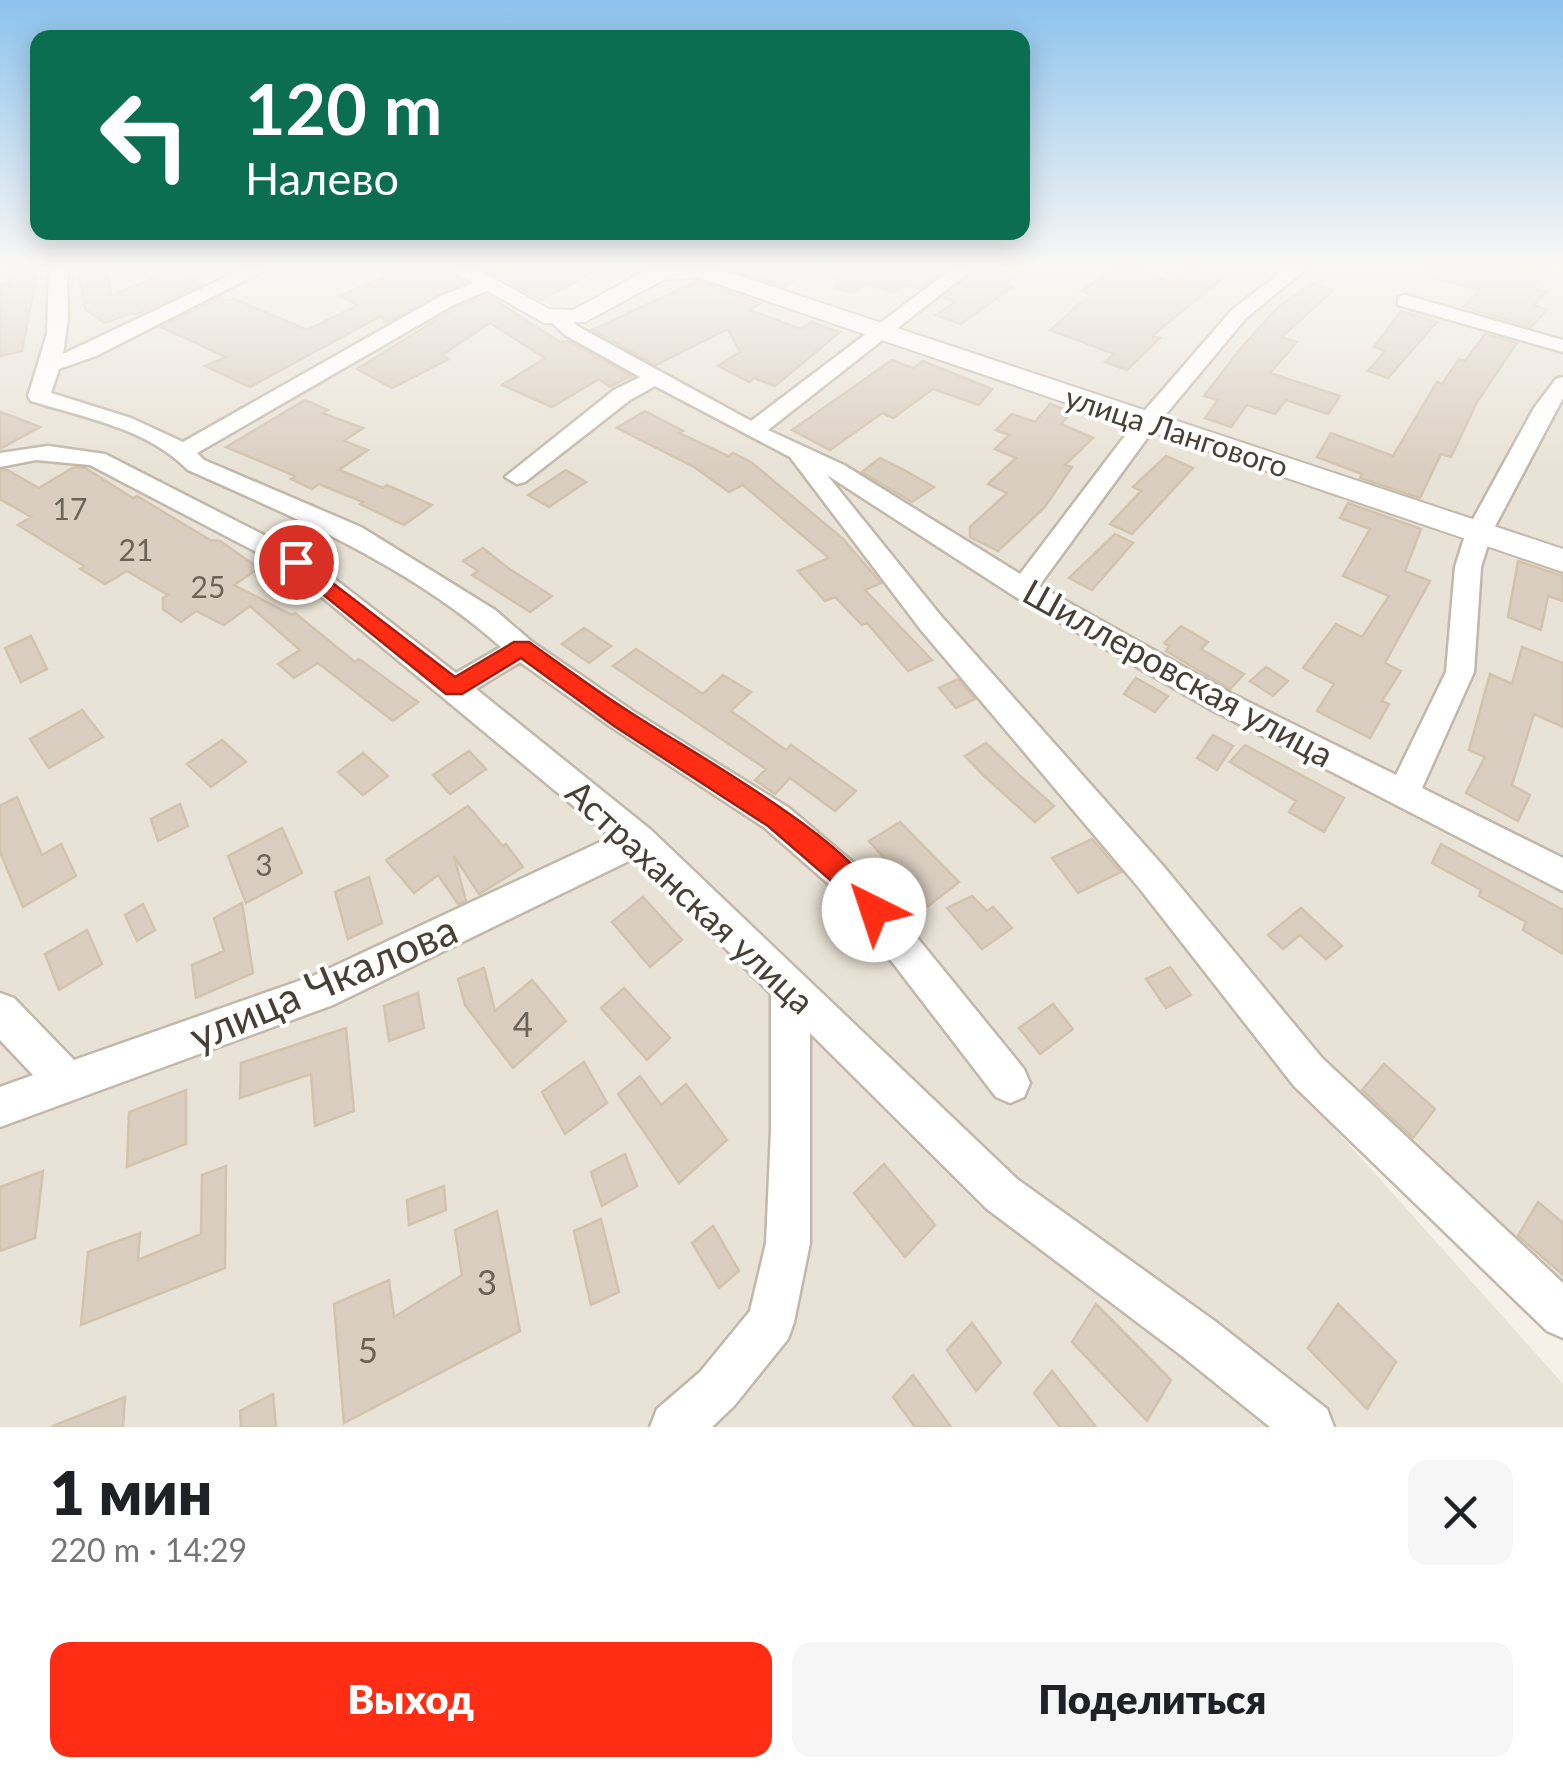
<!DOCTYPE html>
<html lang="ru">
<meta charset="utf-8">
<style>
:root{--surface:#fff;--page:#f6f6f6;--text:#202124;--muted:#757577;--accent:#ff2d14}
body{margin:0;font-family:Lato,sans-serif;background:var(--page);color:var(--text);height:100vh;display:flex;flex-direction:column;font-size:38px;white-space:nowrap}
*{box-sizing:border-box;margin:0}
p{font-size:32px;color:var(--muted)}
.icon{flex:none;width:55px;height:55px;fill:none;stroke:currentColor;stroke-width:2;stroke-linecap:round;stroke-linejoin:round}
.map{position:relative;height:1427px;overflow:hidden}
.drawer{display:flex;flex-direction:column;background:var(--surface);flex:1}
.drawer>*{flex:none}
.guide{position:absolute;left:30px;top:30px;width:1000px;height:210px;border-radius:20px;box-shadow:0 5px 25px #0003;background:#0b6e4f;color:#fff;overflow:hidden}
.pin{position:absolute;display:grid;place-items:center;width:85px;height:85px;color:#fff;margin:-42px;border:5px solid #fff;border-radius:50%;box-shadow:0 2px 10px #0007}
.me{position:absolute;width:110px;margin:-55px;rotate:319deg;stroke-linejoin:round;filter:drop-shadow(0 0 8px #0008)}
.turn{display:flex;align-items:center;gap:35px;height:210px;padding:0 50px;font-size:45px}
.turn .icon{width:130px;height:130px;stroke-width:2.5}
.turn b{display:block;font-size:70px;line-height:85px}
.round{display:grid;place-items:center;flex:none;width:105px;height:105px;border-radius:20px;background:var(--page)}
.overview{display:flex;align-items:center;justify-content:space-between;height:170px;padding:0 50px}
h1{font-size:60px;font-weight:800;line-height:75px}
.cta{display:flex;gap:20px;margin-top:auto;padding:20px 50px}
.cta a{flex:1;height:115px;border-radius:20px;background:var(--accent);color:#fff;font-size:40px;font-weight:800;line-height:115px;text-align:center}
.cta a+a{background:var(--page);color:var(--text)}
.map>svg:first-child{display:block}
</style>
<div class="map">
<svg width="1563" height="1427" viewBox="0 0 1563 1427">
<rect width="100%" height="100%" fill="#f5f0e8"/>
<!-- residential -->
<path fill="#e9e2d6" d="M0,268H451L790,460L1286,1074L1563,1384V1427H0Z
M486,268H1563V1290L1321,1067L821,473L750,421Z"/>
<!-- building -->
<path fill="#dacec0" stroke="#d2c3af" stroke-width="2.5" d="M9,268H38L22,351L0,356L1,285L9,283Z
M78,268H107L111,295L176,270L200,285L136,315L131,313L105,323L85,309Z
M406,268H443L465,283L385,323L381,316L250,387L205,366L226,357L161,327L221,297L228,301L235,299L307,330L358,305L339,296Z
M483,268H530L538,272L545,268H602L541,300Z
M729,268H812L784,287Z
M833,268H946L920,289L907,284L894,293L866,283L853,293L836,288L838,273Z
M978,268H1026L1004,284L1012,287L961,324L936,315L955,302L943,297Z
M1117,268H1134L1173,283L1189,268L1223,278L1152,336L1160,338L1127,370L1105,362L1114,354L1050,330L1091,294L1081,291Z
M1427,268H1554L1532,287L1547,292L1533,305L1547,310L1531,327L1464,307L1480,290L1426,276Z
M697,281L761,303L750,310L801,329L811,322L840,332L775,386L754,378L749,382L718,366L740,352L728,329L656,365L592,330Z
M1311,283L1333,290L1282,337L1297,342L1270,373L1340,396L1328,414L1286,400L1275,414L1247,405L1231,427L1205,418L1218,400L1204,396L1240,349L1278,307Z
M487,295L560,342L569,341L631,376L610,387L599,379L552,407L502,385L545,358L490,323L442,355L449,359L392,388L357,369L457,307Z
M1401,311L1437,322L1388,378L1368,371L1385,351L1374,347Z
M1485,334L1517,343L1477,402L1451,457L1441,454L1420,498L1360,478L1362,474L1317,457L1331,433L1393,456L1437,382L1442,384L1459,359L1465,361Z
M892,360L913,368L923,361L992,389L979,405L933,389L893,418L882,413L830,450L792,430Z
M305,400L328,410L322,413L363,428L344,441L368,450L339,470L383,488L387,485L432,505L404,525L360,504L363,502L319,484L312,489L291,479L295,476L226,447Z
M1050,404L1072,412L1061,424L1093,438L1065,465L1072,467L1044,508L998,551L970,537V527L1007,493L988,484L1016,458L995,449L1009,435L996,430L1012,414L1035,422Z
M645,411L683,431L679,433L728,456L733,453L751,462L842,538L881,583L865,590L932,660L908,671L867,623L862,625L835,597L825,601L798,571L829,558L743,485L729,492L694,467L617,428Z
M0,412L17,418L40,427L0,449Z
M1166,456L1193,468L1132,534L1110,524L1141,491L1133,487Z
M880,458L906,471L934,487L912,502L862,472Z
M74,467L85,468L133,498L137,496L210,540L220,541L259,568L234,585L292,615L295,613L355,662L359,659L418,702L393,721L318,663L294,678L278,664L300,650L250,606L224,625L196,611L181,622L163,609V598L168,595L127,571L105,584L80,569L84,566L18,525L31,517L0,499V470H7L39,488Z
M566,470L586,482L549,507L528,495Z
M1348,503L1421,529L1405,571L1430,581L1385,663L1401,671L1382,701L1389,704L1370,738L1317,711L1334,684L1303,668L1336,624L1362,637L1389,596L1343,576L1370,529L1340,518Z
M1115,534L1133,543L1092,590L1069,578Z
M483,548L508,568L552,596L530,612L472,575L478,571L463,561Z
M1518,561L1563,576V601L1548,596L1541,630L1508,617Z
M1181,626L1208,642L1201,649L1244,674L1230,689L1166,651L1169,646L1164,643Z
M584,628L611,646L589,663L562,644Z
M31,636L47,669L21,682L5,648Z
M1522,647L1563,663V727L1534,714L1512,785L1530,795L1518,821L1466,793L1485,757L1469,750L1490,674L1512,684Z
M636,649L703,694L723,675L751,692L731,711L786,750L791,745L856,791L835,811L790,778L775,794L755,780L766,769L613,666Z
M1266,667L1288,681L1273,696L1250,681Z
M1136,678L1168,696L1155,712L1124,694Z
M958,679L975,699L956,708L939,688Z
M82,710L103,737L49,768L30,739Z
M1213,735L1233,746L1217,770L1197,758Z
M222,740L246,762L211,787L187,764Z
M986,743L1019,775L1054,806L1035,822L983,775L965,756Z
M1245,745L1344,798L1324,832L1289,812L1296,801L1230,762Z
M469,751L486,769L450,794L433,775Z
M363,753L388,776L363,795L338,772Z
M17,797L42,855L61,844L76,876L23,907L0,852V806Z
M180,804L188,826L158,841L151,819Z
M468,806L503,846L506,844L523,867L479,894L454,856L466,901L458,904L438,875L414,893L386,860Z
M900,822L959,882L928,906L869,841Z
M282,828L302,873L246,903L228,856Z
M1092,839L1121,872L1078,893L1052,858Z
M1441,844L1563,910V954L1523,930L1526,922L1479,896L1481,890L1432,863Z
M369,877L382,923L348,939L335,892Z
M972,896L987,911L993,907L1012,928L982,949L947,908Z
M643,897L682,940L650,967L612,922Z
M242,903L253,973L196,998L192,965L224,951L214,918Z
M143,904L155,930L137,941L125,915Z
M1301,908L1342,946L1326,959L1300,935L1283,949L1268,935Z
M87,930L102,964L59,990L45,954Z
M1170,967L1191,995L1166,1008L1146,979Z
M484,968L495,1011L532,980L566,1021L513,1068L465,1005L458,979Z
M624,988L670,1038L647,1060L601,1008Z
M418,993L424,1028L389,1041L384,1006Z
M1053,1004L1073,1029L1040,1054L1019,1028Z
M346,1028L354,1111L315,1126L311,1074L240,1098L241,1063Z
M584,1062L607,1103L565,1134L542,1092Z
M1384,1064L1435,1109L1413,1138L1362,1090Z
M640,1076L661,1105L686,1084L727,1140L679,1183L618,1094Z
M186,1090V1144L127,1167L129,1112Z
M625,1154L637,1186L602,1206L591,1172Z
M884,1164L935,1225L905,1257L854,1193Z
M226,1166L225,1268L81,1325L88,1252L140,1233L138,1260L201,1234L202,1175Z
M43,1171L35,1238L0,1251V1187Z
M444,1186L446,1210L409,1225L407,1200Z
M1538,1202L1563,1223V1275L1518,1236Z
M497,1211L520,1331L344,1423L334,1304L389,1280L394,1317L462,1275L455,1230Z
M601,1219L619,1292L591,1305L574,1231Z
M713,1226L739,1271L719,1288L692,1243Z
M1096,1304L1171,1380L1147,1421L1072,1342Z
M1338,1304L1396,1362L1367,1409L1308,1348Z
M972,1323L1001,1363L976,1391L947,1350Z
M1052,1371L1096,1427H1060L1034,1393Z
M913,1375L951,1427H915L893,1397Z
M273,1394L276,1427H241L240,1411Z
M125,1397L123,1427H54L53,1426Z"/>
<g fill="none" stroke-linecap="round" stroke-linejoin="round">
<defs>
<path id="minor" d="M49,268H67L68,318L63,354L245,268H269L96,356L59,369L51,393L131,418L183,442L441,296L482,280H494V288L455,304L197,453L204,460L361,527L495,610L531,641L633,711L789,808L863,871L1024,1069L1030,1083L1024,1097L1010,1103L996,1097L839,893L765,828L611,727L520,662L476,689L651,830L1017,1179L1216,1322L1327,1409L1334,1427H1270L1182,1356L987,1209L810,1033V1243L794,1322L788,1339L734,1406L712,1427H650L657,1409L700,1372L750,1311L766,1243L771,1130V994L635,858L333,1005L0,1127V1087L33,1075L0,1040V993L14,998L74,1060L313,976L611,837L287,568L90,465L36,460L0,467V453L48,446L105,454L305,556L456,673L501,647C410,566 298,519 188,470C147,428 85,418 31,401L28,396L47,334Z
M953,268H974L768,430L844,465L1020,574L1140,416L1232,310L1286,268H1307L1246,318L1156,426L1039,586L1232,694L1396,775L1446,672L1455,567L1466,532L1534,408L1556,379L1563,377V398L1492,532L1481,567L1474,672L1422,788L1563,858V891L1212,710L1014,596L827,475L941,616L1164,867L1322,1058L1563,1283V1338L1547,1331L1294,1086L1140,889L921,630L790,457L655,386L630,400L525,482L517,484L505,477L614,390L640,377L565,335L548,319L551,315H565L579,327L751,421Z
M1405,295L1563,340V352L1398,305V297Z"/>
<path id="tertiary" d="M447,268H475L549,309L573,310L647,270L716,268L1563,549V572L697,277L663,280L585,322L544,323Z"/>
</defs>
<!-- minor casing -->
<use href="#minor" stroke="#c1b8aa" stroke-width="5"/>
<!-- tertiary casing -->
<use href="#tertiary" stroke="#c1b8aa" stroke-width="4"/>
<!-- minor -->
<use href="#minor" fill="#fff" fill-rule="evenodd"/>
<!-- tertiary -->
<use href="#tertiary" fill="#fff" fill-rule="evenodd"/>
</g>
<!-- sky -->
<linearGradient id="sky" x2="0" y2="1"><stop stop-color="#8cc2ed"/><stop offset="0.57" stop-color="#faf8f5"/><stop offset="1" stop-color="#faf8f5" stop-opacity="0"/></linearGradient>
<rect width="1563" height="468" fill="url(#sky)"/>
<!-- route -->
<path fill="#ff2d14" stroke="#a61d0d" stroke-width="2.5" d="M296,555L455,677L514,642H529C564,667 599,693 636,716C701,758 856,842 887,910L883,919L874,923L864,919L842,890L768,826L614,726L521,658L462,694H446L289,567V557Z"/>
<g text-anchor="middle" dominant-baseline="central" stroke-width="8" stroke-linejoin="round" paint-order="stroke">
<!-- far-street labels -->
<g font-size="30" fill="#484036" stroke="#fff">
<text transform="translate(1177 431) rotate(18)">улица Лангового</text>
</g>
<!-- number labels -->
<g font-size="30" fill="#6c6458">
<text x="70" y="508">17</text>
<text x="136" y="549">21</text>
<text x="208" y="586">25</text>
<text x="264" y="864">3</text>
</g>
<!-- street labels -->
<g font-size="35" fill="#484036" stroke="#fff">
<text transform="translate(1179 672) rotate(29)">Шиллеровская улица</text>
<text transform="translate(691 896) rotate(43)">Астраханская улица</text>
</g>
<!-- near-number labels -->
<g font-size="35" fill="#6c6458">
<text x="523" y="1023">4</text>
<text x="487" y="1281">3</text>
<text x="368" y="1349">5</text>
</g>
<!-- near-street labels -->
<g font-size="42" fill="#484036" stroke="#fff">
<text transform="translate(323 982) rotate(-23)">улица Чкалова</text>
</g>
</g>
</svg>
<div class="pin" style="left:296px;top:562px;background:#d93025"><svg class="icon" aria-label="arrive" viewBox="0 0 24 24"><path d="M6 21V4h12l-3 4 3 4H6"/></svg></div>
<svg class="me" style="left:874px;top:910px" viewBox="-20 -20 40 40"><circle r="19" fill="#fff"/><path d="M0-13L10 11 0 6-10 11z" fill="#ff2d14"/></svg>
<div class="guide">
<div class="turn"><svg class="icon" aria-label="left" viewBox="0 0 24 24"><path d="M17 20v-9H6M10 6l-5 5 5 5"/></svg><div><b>120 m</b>Налево</div></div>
</div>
</div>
<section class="drawer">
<div class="overview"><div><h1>1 мин</h1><p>220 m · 14:29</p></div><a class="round"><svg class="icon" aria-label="close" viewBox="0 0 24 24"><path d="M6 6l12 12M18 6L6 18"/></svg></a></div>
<div class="cta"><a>Выход</a><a>Поделиться</a></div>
</section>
